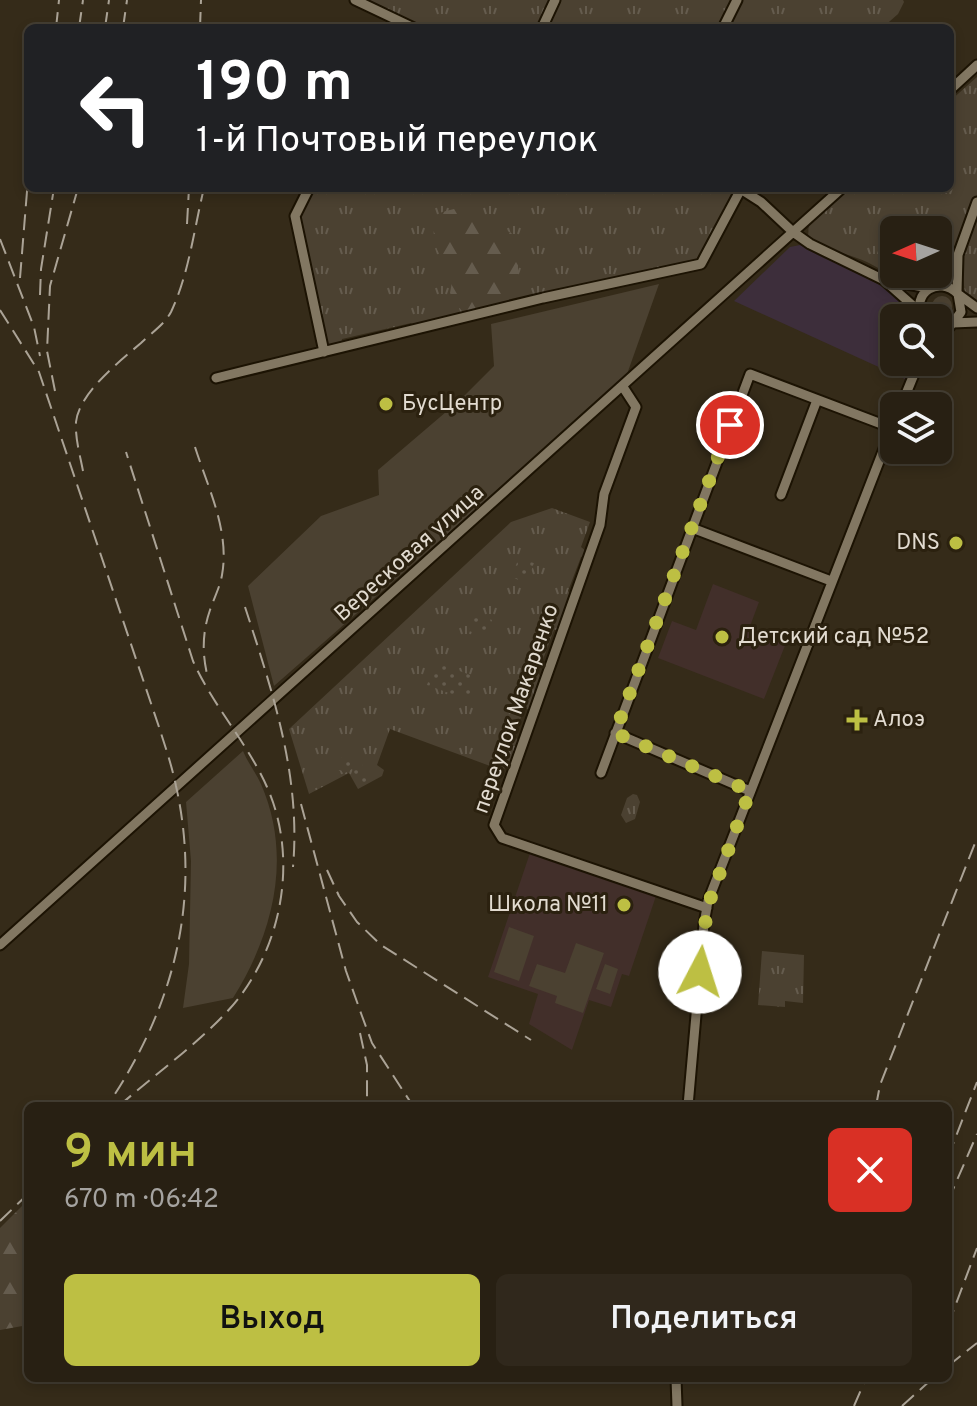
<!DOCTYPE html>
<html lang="ru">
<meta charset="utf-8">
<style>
:root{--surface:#282013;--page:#30281c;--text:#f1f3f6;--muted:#a5a3a0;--line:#443e33;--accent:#bdbf43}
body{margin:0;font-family:Overpass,sans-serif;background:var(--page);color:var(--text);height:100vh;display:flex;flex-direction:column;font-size:30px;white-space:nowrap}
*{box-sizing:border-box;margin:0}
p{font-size:26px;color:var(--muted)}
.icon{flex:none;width:44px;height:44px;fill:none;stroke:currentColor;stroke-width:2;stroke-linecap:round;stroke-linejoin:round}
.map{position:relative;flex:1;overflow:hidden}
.details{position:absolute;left:24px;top:1102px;width:928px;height:280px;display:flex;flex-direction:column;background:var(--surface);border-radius:12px;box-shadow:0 4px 12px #0003,0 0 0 2px var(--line)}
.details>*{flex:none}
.banner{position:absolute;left:24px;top:24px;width:930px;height:168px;border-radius:12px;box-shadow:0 4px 12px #0003,0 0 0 2px var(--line);background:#202124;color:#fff;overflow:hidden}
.needle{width:52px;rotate:267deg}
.buttons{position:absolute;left:880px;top:216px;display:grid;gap:16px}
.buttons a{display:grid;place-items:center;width:72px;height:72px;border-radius:12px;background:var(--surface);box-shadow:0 4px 12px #0003,0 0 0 2px var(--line);font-size:40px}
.pin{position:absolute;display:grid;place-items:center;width:68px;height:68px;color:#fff;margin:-34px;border:4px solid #fff;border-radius:50%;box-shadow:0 2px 8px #0007}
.me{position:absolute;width:88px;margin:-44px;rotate:5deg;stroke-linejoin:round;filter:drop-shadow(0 0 6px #0008)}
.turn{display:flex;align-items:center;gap:28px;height:168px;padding:0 40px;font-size:36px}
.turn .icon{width:104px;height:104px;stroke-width:2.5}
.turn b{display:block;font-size:56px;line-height:68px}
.round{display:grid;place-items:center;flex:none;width:84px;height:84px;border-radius:12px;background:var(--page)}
.headline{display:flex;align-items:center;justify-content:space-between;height:136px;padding:0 40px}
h1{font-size:48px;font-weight:600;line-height:60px;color:var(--accent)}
.action{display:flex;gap:16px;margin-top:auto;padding:16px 40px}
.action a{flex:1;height:92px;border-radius:12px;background:var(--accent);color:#111;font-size:32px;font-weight:600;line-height:92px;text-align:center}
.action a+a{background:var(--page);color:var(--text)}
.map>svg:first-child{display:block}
</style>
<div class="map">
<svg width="977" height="1406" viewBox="0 0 977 1406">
<defs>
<pattern id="grass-tufts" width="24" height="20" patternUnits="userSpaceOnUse" patternTransform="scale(2)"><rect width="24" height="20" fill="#4b4131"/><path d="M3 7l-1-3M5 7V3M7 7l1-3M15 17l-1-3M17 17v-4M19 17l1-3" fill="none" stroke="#655c4e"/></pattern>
<pattern id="forest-firs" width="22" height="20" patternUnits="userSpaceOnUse" patternTransform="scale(2)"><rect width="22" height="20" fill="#4b4131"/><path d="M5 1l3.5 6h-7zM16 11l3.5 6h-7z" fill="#655c4e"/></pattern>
<pattern id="park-dots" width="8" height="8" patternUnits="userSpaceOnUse" patternTransform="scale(2)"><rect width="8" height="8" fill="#4b4131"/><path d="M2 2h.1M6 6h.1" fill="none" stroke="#655c4e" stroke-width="1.8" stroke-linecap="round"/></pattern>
</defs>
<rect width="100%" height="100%" fill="#352b19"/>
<!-- commercial -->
<path fill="#3d2e3b" d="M800,245L878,284L911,309L914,318H894V362H910L905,379L734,301L790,247Z"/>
<!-- education -->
<path fill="#422f2a" d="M713,584L759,602L749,629L786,643L764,699L658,658L672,621L696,630Z
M530,853L656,896L629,976L622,974L611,1007L589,1000L572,1050L529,1024L538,994L488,977Z"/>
<!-- grass -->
<path fill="url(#grass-tufts)" d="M362,0H903L904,2L898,14L882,28H422Z
M977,77V301L965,293L962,270L964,257L954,252L938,272V230H894V274H937C915,293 888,273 867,262C848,253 825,251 808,237L809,225L851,188H950V101Z
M313,188H730L732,193L698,261L414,326L411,323L342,339L341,344L330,347L326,344L299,216Z
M932 306a10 10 0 1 1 20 0a10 10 0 1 1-20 0Z
M552,508L590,522L581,547L587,552L585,556L581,557L568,591L572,595L558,630H554L538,673L541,677L530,709H524L514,736L518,740L508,767L501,770L390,729L377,765L384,770L382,776L358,789L349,773L309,794L289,729L511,522Z
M633,794L637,795L640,802L635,819L626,823L621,815L627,798Z
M762,951L804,955L803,1003L785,1001V1007L758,1005Z"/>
<!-- forest -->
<path fill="url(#forest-firs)" d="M454,209L474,210L522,240C526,251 525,255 518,264V281L523,286L526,297L464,313L461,310L450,293L453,276L451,265C433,252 432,238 435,217L442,212Z
M28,1200V1325L0,1330V1228Z"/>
<!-- park -->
<path fill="url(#park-dots)" d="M519,558L534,563L527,583L511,577Z
M475,614L492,620L486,637L469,631Z
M435,662L476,677L468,700L427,685Z
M343,754L360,761L371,781L361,786L352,769L345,773L337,770Z"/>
<!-- garden -->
<path fill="#4b4131" d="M659,284L626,377L274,686L248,586L321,516L379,495L378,470L460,400L494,366L491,324Z
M243,751C248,763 256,773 261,784C293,857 273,934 233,998L183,1008L189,964L191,861L186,802Z
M509,927L534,936L519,981L494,972Z
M576,943L604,953L583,1013L555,1003L557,996L529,986L537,964L565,973Z
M605,964L618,969L610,994L596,989Z"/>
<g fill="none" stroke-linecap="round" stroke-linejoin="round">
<defs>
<path id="minor" d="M355,0L414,28
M542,28L555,0
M723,28L737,0
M950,90L977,65
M309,188L295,216L324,352
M739,188L761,202L793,232L810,244L884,280L920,312
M884,280L929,288
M938,285L958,255
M957,292L958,255L977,202
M958,294L977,308
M922,318C911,292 939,275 958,294L961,312L953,323L938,328
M938,339L953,323L977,322
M216,378L543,298L701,264L741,189
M623,387L636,407L604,494L600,525L494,825L502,838L707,908
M901,406L919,362
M781,495L817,400
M692,528L831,581
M615,733L750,791
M601,773L750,374L892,428
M0,945L842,188
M688,1106L704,924L708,901L894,423
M676,1378L677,1406"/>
</defs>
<!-- minor casing -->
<use href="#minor" stroke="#1c1303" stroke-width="13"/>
<!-- minor -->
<use href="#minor" stroke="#827762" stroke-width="9"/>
<!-- rail -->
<path stroke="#aba396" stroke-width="2" stroke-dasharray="16 8" stroke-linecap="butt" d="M56,28L59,0
M79,28L83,0
M105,28L109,0
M123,28L127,0
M200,28L201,0
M187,224L189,188
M0,239L34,327L40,356
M20,278L28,179
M40,295L41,269L54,188
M0,310L39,372L159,727C165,746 172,766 176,786C202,902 173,1009 107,1106
M55,391L47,351L50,286L78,188
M195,447C208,488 230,531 222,575C220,587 214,598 210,610C202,633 202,655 208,678
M83,471C80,455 75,438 76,422C79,393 120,361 141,343C151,333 164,325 171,312C189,274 194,229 204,188
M245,607C273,693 301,776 293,867
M301,804L346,971L362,1016L372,1043L413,1106
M327,870L339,896L357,922L381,945L531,1040
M360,1033L367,1065V1106
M119,1106C155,1074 213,1033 241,995C284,937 297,854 267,787C247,742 213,706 193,661L126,452
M876,1106L880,1085L977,838
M948,1157L977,1082
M948,1201L977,1134
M0,1221L28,1194
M948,1325L977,1248
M948,1366L977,1343
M854,1406L866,1378
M902,1406L933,1378"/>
</g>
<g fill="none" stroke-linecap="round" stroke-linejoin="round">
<!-- route -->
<path stroke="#bdbf43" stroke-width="14" stroke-dasharray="0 25.2" d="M700,972L707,908L750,791L615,733L730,425"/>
</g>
<!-- markers -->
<g fill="#bdbf43" stroke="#2b210f" stroke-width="3">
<circle cx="386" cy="404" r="8"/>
<circle cx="956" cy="543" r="8"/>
<circle cx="722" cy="637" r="8"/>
<path d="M853 708h8v8h8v8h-8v8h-8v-8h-8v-8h8z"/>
<circle cx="624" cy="905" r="8"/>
</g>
<g text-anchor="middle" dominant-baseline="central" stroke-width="6" stroke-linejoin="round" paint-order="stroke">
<!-- poi labels -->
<g font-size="22" fill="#e2dbd0" stroke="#2b210f" text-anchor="start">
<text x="402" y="404">БусЦентр</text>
<text x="940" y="543" text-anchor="end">DNS</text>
<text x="738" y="637">Детский сад №52</text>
<text x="873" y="720">Алоэ</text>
<text x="608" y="905" text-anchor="end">Школа №11</text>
</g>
<!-- street labels -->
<g font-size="22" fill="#e2dbd0" stroke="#2b210f">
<text transform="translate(410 554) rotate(-42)">Вересковая улица</text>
<text transform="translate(517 709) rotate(-71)">переулок Макаренко</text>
</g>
</g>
</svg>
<div class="buttons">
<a><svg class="needle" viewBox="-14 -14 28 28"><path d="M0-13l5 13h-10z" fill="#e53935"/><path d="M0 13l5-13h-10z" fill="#a5a3a0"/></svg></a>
<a><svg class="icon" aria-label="search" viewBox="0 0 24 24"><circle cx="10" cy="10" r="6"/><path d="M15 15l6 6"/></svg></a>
<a><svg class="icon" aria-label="layers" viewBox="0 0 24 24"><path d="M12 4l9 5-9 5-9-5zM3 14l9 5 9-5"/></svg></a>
</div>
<div class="pin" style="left:730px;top:425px;background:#d93025"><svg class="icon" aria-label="arrive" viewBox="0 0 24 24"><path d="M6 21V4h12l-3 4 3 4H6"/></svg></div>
<svg class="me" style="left:700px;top:972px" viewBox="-20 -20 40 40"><circle r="19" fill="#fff"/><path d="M0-13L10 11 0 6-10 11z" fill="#bdbf43"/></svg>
<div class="banner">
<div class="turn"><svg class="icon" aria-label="left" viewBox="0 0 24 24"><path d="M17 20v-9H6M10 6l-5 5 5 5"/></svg><div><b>190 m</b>1-й Почтовый переулок</div></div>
</div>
<section class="details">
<div class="headline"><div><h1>9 мин</h1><p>670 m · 06:42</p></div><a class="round" style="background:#d93025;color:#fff"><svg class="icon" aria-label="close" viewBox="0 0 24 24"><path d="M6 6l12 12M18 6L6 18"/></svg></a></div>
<div class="action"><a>Выход</a><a>Поделиться</a></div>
</section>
</div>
